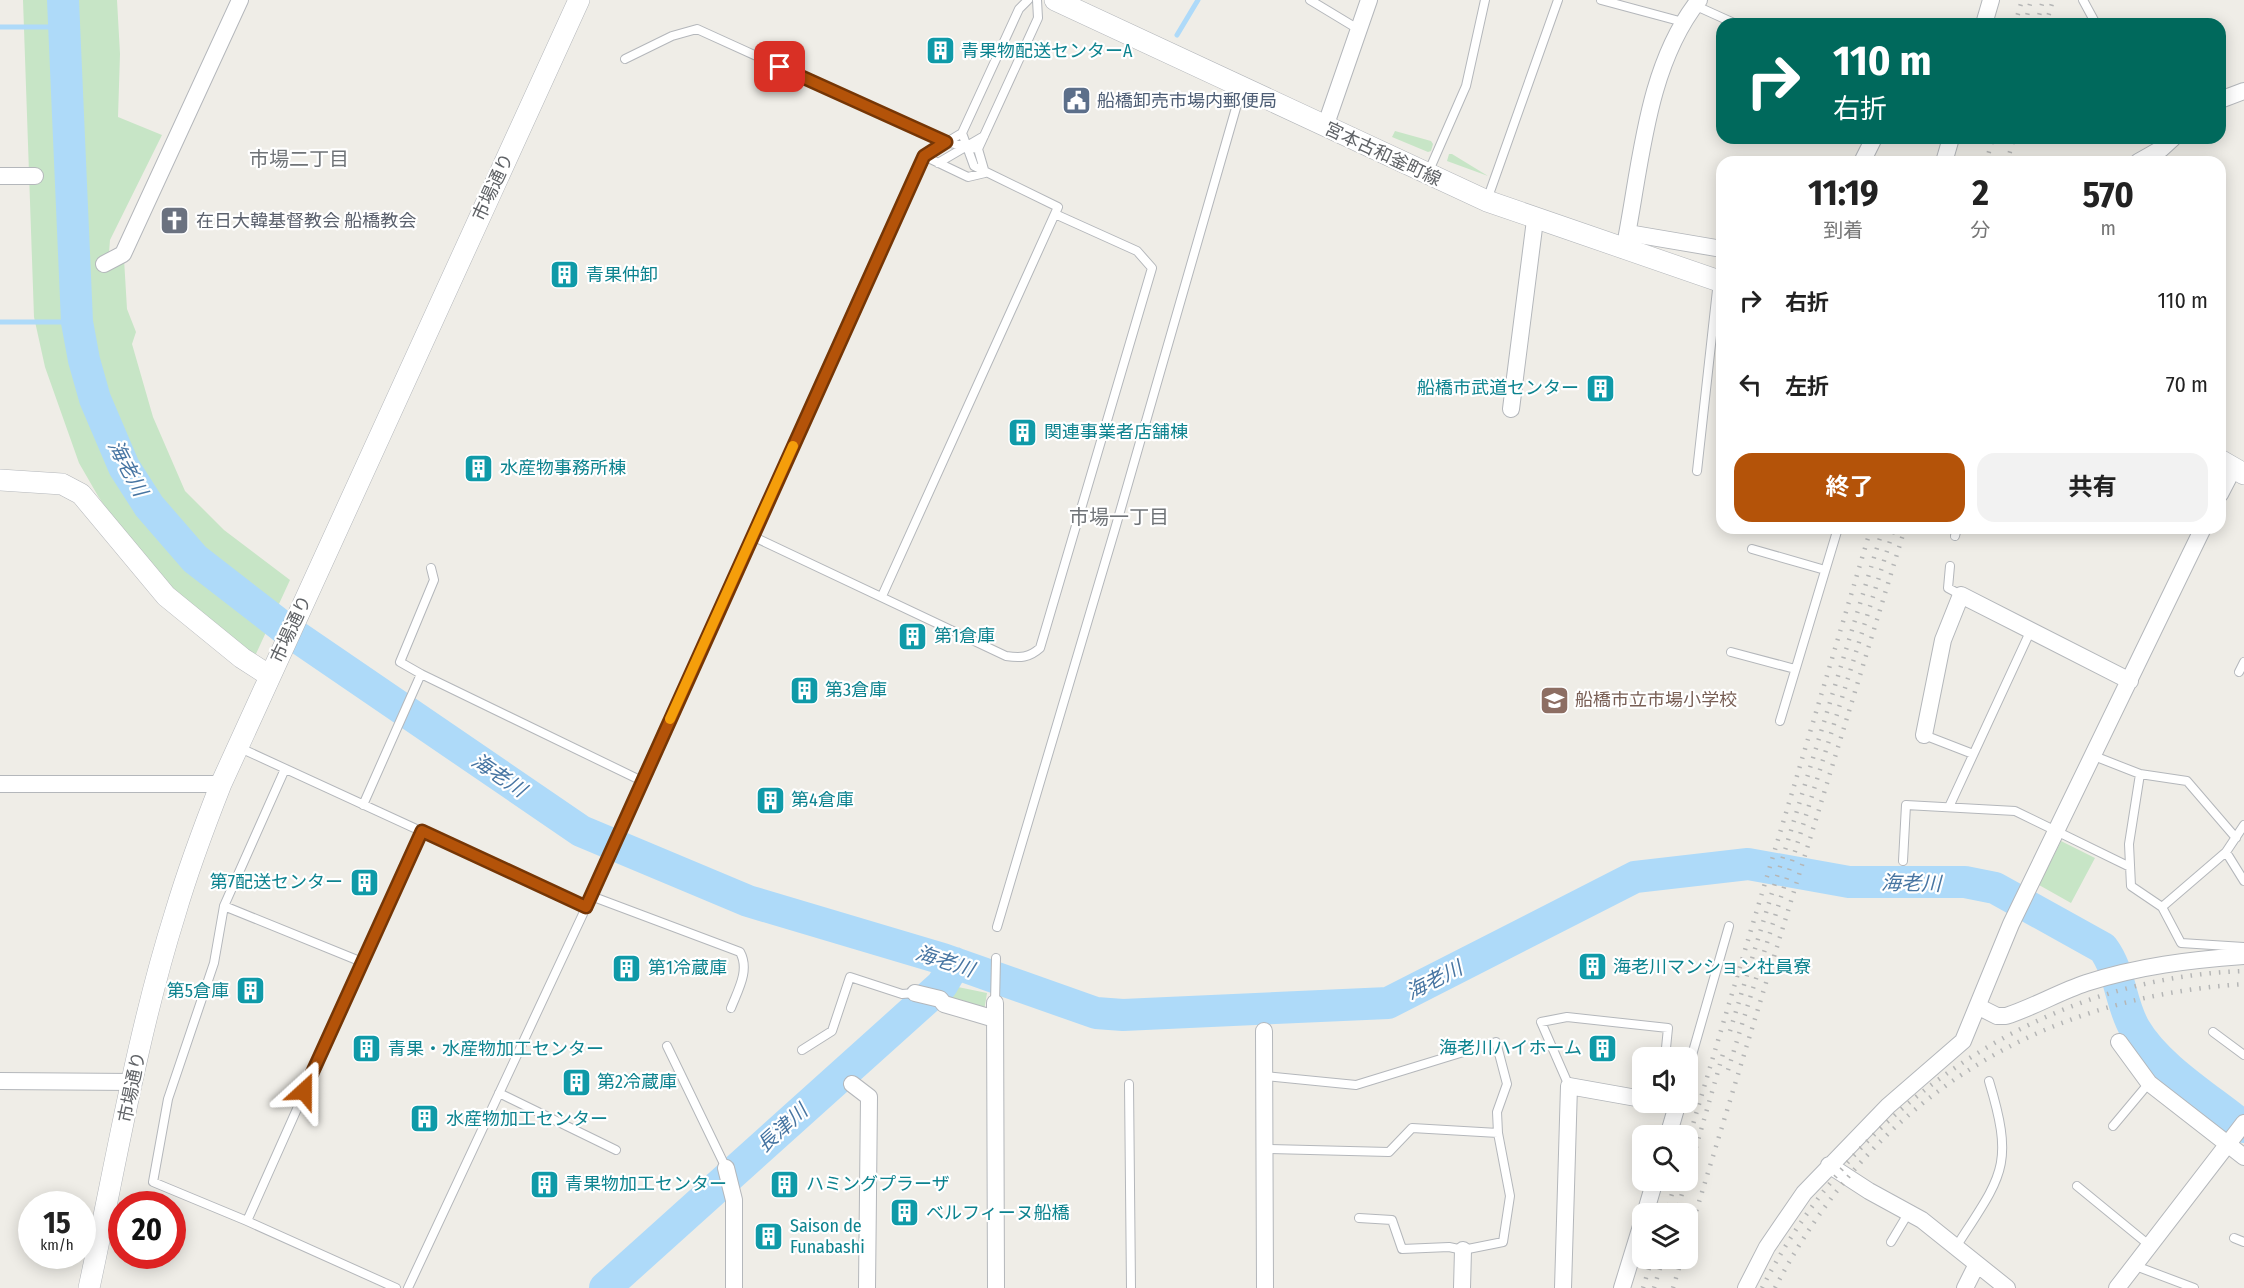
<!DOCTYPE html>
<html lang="ja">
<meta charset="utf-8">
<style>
:root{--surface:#fff;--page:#f2f2f2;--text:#222;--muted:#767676;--accent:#b45309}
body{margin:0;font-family:"Fira Sans Condensed","Noto Sans JP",sans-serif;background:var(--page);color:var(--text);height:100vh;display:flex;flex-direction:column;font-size:22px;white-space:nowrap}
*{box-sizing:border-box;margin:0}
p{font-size:20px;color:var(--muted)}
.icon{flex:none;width:33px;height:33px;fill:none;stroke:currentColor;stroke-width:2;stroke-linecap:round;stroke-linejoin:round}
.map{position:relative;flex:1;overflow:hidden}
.drawer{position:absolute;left:1716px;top:156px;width:510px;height:378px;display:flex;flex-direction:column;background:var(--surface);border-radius:18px;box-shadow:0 3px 15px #0003}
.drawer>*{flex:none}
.banner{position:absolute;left:1716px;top:18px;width:510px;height:126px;border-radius:18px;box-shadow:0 3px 15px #0003;background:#00695c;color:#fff;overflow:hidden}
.controls{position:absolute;left:1632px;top:1047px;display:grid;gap:12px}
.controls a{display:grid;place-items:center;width:66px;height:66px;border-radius:12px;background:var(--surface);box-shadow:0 3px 15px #0003;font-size:30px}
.speed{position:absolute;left:18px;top:1191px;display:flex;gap:12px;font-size:30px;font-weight:700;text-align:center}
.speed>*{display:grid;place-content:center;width:78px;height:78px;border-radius:50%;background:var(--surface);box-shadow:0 3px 15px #0003;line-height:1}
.speed small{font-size:15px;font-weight:400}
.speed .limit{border:9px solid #d22;background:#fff;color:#111}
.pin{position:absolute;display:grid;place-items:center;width:51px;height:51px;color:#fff;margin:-26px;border-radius:12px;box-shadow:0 3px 9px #0006}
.me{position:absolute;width:66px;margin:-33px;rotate:24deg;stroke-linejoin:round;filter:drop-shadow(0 0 4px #0008)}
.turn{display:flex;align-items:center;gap:21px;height:126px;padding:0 18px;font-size:27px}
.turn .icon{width:78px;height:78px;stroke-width:2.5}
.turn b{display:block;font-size:42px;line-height:51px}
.eta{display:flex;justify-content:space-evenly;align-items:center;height:102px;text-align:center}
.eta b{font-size:36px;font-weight:700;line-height:42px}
.primary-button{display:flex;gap:12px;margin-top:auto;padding:12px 18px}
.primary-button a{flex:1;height:69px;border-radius:18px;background:var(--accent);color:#fff;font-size:24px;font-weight:700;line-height:69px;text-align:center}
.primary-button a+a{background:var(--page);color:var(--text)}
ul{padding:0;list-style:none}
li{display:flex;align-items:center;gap:18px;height:84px;padding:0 18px}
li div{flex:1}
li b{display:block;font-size:22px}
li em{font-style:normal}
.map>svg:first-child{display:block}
</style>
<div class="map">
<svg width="2244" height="1288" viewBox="0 0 2244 1288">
<rect width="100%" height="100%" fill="#efede7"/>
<!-- green -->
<path fill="#c7e5c6" d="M23,0H117L120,54L118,117L162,135L110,240L108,266L124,259L127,309L136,332L132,344L153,417L185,491L224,530L290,580L255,656L186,603L128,541L98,496L79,463L45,367L34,317Z
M1395,131L1431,141L1433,144L1431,151L1428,152L1392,137Z
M1449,154H1452L1488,176L1447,161Z
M2061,841L2095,858L2071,903L2039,885Z
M953,986L987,993L984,1011L955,1002L948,992Z"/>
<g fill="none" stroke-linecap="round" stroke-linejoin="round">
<!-- stream -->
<path stroke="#aedaf9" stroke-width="5" d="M0,27H64
M1177,35L1198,0
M0,322H77"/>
<!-- river -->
<path stroke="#aedaf9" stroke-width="32" d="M63,0L77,322L84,360L95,399L124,467L149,506L195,559L284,628L581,831L748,901L943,959L1096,1013L1123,1015L1388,1003L1635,877L1748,864L1849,882H1965L1995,888L2103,948C2121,972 2120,1004 2135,1029C2157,1067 2210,1099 2244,1127
M605,1288L942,985L955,963"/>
<defs>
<path id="service" d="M1310,0L1358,29
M1601,0L1683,22
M2083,0L2096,24
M1694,5L1736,24
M625,59L672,36L697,29L946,142L978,149
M924,156L968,177L985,173
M938,163L984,136
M985,173L978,149L1038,18L1037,0
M1428,173L1466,86L1485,0
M1487,200L1558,0
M1697,471L1718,281
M1721,511L1722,509
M752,536L1006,656C1020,658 1029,658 1040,648L1152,268L1137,251L1055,214
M1955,536L1957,528
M1752,549L1825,570
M1950,566L1948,588L1961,595
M431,568L434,580L400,662L421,674L642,781
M882,596L1058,207L974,166L962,133
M1731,652L1795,669
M2239,672L2244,662
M1780,721L1838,528
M1924,735L1973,754
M238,747L586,907
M2094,756L2140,774L2187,781L2236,838
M2140,774L2129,844L2131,886L2162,907L2181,943L2244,947
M363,805L421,674
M1949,807L2030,632
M2226,852L2244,881
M1903,861L1906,805L2015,811L2130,867
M591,896L740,952C750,970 738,990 731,1008
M224,906L362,962
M2162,907L2226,852L2244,825
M997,927L1115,529L1242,87
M995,1003L996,958
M2213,1032L2244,1055
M667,1046L726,1168
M802,1050L832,1031L850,977L902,994L915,993
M1688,1069L1729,926
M1264,1076L1356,1085L1496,1042L1507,1084L1497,1112L1498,1133L1510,1196L1503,1242L1463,1250L1449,1247L1402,1249L1392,1220L1359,1218
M1129,1084L1131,1288
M1569,1086L1541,1022L1567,1017L1668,1028L1665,1058
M499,1093L616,1150
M2113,1126L2149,1083
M1265,1149L1389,1152L1412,1128L1498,1133
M2077,1186L2149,1245
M247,1221L153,1182L168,1099L214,963L224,906L285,769
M2234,1238L2244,1242
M1891,1242L1909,1212
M1956,1247C2002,1175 2015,1167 1989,1081
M2133,1265L2194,1288
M396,1288L247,1221L421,831
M408,1288L604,869L924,156L962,133L1019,9L1028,0"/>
<path id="minor" d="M1984,24L1991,0
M2220,100L2244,91
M1325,127L1369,0
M1862,162L1874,138
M1944,162L1951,138
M2138,162L2161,149L2173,138
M0,176H35
M1628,233L1722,249
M1624,250C1641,168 1645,68 1699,0
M104,264L123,254L240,0
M1511,409L1535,220
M2220,494L2234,467
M1924,735L1943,640L1961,595L2130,681
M0,784H221
M915,993L940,999L944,1004L995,1019
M995,1003L996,1288
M1979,1007L1997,1016H2006C2034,1007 2059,992 2086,983C2139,966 2189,960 2244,956
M1264,1031L1265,1288
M2119,1042L2149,1083L2244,1157
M0,1081L133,1082
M852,1084L869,1097L867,1288
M1668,1136L1678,1102
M1829,1165L1869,1191L1922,1220L2007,1288
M726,1168L734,1200V1288
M1645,1214L1655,1180
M1462,1288L1463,1250
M1563,1288L1569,1086L1642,1099
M1622,1288L1642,1223
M1746,1288L1767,1247L1804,1193L1888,1106L1963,1041L2011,924L2203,528
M1965,1288L1977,1264
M2117,1288L2244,1123"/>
<path id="tertiary" d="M1055,0L1487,201L1722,282
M2220,460L2244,474
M0,480L62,484L81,494L166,596L242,658L270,676
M89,1288C116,1163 137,1035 175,914C188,870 204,827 221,784L579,0"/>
</defs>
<!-- service casing -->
<use href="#service" stroke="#b4b7bb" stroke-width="10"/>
<!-- minor casing -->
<use href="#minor" stroke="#b4b7bb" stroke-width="18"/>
<!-- tertiary casing -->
<use href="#tertiary" stroke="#b4b7bb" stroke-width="22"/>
<!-- service -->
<use href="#service" stroke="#fff" stroke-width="8"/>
<!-- minor -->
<use href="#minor" stroke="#fff" stroke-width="16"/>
<!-- tertiary -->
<use href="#tertiary" stroke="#fff" stroke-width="21"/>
<!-- rail -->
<path stroke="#b5b6b6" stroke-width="4.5" stroke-dasharray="1.5 8" stroke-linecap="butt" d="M2015,24L2022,0
M2025,24L2031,0
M2037,24L2043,0
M2046,24L2053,0
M1986,162L1993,138
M2007,162L2014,138
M1730,1031L1883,528
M1728,1070L1894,528
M1688,1141L1871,528
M1688,1175L1723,1054
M1666,1214L1676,1180
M1676,1214L1686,1180
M1688,1238L1905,528
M1643,1288L1652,1258
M1654,1288L1663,1258
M1673,1288L1682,1258
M1762,1288C1854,1107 2038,978 2244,971
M1775,1288C1872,1101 2034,998 2244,984"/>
</g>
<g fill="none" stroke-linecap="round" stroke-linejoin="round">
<defs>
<path id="route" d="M304,1091L422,831L586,907L924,156L946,142L780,67"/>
</defs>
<!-- route casing -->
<use href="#route" stroke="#753606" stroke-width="15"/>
<!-- route -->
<use href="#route" stroke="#b45309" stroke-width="10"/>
<!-- slow -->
<path stroke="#f59e0b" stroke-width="10" d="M670,719L793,446"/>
</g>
<!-- icons -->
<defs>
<symbol id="building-square" viewBox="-11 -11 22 22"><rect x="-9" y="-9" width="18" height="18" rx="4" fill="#0f9aa8" stroke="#fff"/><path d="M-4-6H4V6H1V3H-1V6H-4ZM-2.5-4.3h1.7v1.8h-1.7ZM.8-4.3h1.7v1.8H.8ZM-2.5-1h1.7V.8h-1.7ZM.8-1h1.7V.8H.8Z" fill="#fff"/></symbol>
<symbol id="civic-square" viewBox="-11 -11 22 22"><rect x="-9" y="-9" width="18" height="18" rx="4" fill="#5c6f8a" stroke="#fff"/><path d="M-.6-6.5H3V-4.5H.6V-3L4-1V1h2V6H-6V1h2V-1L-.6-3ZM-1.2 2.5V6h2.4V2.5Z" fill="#fff"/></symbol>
<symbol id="church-square" viewBox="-11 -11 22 22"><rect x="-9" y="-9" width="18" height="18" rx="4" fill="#6b7280" stroke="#fff"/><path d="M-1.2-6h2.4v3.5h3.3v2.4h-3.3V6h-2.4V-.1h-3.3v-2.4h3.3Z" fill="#fff"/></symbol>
<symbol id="school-square" viewBox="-11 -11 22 22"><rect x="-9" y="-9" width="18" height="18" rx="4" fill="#8d6e63" stroke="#fff"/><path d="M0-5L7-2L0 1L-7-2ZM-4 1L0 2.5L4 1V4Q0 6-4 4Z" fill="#fff"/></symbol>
</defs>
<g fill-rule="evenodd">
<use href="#building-square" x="924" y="34" width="33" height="33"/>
<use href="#civic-square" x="1060" y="84" width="33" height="33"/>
<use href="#church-square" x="158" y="204" width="33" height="33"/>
<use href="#building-square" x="548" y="258" width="33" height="33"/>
<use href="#building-square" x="1584" y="372" width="33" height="33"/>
<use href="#building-square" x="1006" y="416" width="33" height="33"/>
<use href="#building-square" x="462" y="452" width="33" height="33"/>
<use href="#building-square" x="896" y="620" width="33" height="33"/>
<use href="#building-square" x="788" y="674" width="33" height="33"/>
<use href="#school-square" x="1538" y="684" width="33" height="33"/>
<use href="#building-square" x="754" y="784" width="33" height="33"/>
<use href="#building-square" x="348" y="866" width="33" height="33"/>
<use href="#building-square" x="1576" y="950" width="33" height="33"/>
<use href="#building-square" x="610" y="952" width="33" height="33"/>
<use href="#building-square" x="234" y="974" width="33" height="33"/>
<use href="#building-square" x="1586" y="1032" width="33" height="33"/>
<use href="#building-square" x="350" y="1032" width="33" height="33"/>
<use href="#building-square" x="560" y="1066" width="33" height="33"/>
<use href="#building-square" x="408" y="1102" width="33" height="33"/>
<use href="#building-square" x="528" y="1168" width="33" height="33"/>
<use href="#building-square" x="768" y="1168" width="33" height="33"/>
<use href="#building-square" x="888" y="1196" width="33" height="33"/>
<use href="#building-square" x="752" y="1220" width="33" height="33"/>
</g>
<g text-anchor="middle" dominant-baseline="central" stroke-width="4.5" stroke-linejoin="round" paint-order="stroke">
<!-- culture labels -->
<g font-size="18" fill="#0d838f" stroke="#fff" text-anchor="start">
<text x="961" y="51">青果物配送センターA</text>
<text x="586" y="275">青果仲卸</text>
<text x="1579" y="388" text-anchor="end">船橋市武道センター</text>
<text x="1044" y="432">関連事業者店舗棟</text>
<text x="500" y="468">水産物事務所棟</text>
<text x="934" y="636">第1倉庫</text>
<text x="825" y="690">第3倉庫</text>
<text x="791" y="800">第4倉庫</text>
<text x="343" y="882" text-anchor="end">第7配送センター</text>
<text x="1613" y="967">海老川マンション社員寮</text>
<text x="648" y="968">第1冷蔵庫</text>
<text x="229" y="991" text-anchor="end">第5倉庫</text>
<text x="1582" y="1048" text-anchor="end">海老川ハイホーム</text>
<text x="388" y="1049">青果・水産物加工センター</text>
<text x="597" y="1082">第2冷蔵庫</text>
<text x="446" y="1119">水産物加工センター</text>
<text x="565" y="1184">青果物加工センター</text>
<text x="806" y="1184">ハミングプラーザ</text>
<text x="926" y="1213">ベルフィーヌ船橋</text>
<text x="790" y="1226">Saison de<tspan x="790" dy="21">Funabashi</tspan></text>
</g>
<!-- service labels -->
<g font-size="18" fill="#4e5e75" stroke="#fff" text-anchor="start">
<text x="1097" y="101">船橋卸売市場内郵便局</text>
</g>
<!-- street labels -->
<g font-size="18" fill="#5f6266" stroke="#fff">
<text transform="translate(1383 154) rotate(25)">宮本古和釜町線</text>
<text transform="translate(493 187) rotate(-65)">市場通り</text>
<text transform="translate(291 629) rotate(-65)">市場通り</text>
<text transform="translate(132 1087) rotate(-78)">市場通り</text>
</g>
<!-- worship labels -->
<g font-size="18" fill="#5b616d" stroke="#fff" text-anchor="start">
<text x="196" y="221">在日大韓基督教会 船橋教会</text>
</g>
<!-- education labels -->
<g font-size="18" fill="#785e54" stroke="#fff" text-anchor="start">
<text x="1575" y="700">船橋市立市場小学校</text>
</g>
<!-- neighbourhood labels -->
<g font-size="20" fill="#707478" stroke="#fff">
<text x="299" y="159">市場二丁目</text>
<text x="1119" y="517">市場一丁目</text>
</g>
<!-- water labels -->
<g font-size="20" font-style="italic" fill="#4775a2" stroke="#fff">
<text transform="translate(128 468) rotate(62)">海老川</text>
<text transform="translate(499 775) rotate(34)">海老川</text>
<text transform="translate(1911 883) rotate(1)">海老川</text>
<text transform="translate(945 961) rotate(18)">海老川</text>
<text transform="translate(1434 980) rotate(-27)">海老川</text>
<text transform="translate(782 1128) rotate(-42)">長津川</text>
</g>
</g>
</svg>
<div class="controls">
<a><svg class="icon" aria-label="sound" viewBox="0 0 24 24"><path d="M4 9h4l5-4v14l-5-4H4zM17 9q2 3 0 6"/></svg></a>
<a><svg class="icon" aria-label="search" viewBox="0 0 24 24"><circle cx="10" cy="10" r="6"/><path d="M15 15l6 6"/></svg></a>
<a><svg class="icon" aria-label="layers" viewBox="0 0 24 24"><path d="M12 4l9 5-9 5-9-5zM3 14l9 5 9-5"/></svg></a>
</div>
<div class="speed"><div>15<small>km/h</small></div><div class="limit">20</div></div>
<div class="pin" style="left:780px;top:67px;background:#d93025"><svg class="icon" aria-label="arrive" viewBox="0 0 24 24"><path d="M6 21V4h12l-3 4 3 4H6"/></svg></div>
<svg class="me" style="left:304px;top:1091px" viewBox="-20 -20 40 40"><path d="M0-17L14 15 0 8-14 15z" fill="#b45309" stroke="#fff" stroke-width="4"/></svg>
<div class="banner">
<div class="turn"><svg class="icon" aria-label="right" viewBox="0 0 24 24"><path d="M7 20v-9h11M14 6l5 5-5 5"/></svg><div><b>110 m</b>右折</div></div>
</div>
<section class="drawer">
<div class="eta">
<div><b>11:19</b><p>到着</p></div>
<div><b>2</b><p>分</p></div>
<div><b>570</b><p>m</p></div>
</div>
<ul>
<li><svg class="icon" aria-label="right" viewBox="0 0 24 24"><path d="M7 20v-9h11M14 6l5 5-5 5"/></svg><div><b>右折</b></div><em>110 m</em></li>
<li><svg class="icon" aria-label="left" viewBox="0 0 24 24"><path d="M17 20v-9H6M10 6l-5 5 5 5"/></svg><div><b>左折</b></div><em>70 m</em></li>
</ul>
<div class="primary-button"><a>終了</a><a>共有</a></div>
</section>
</div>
